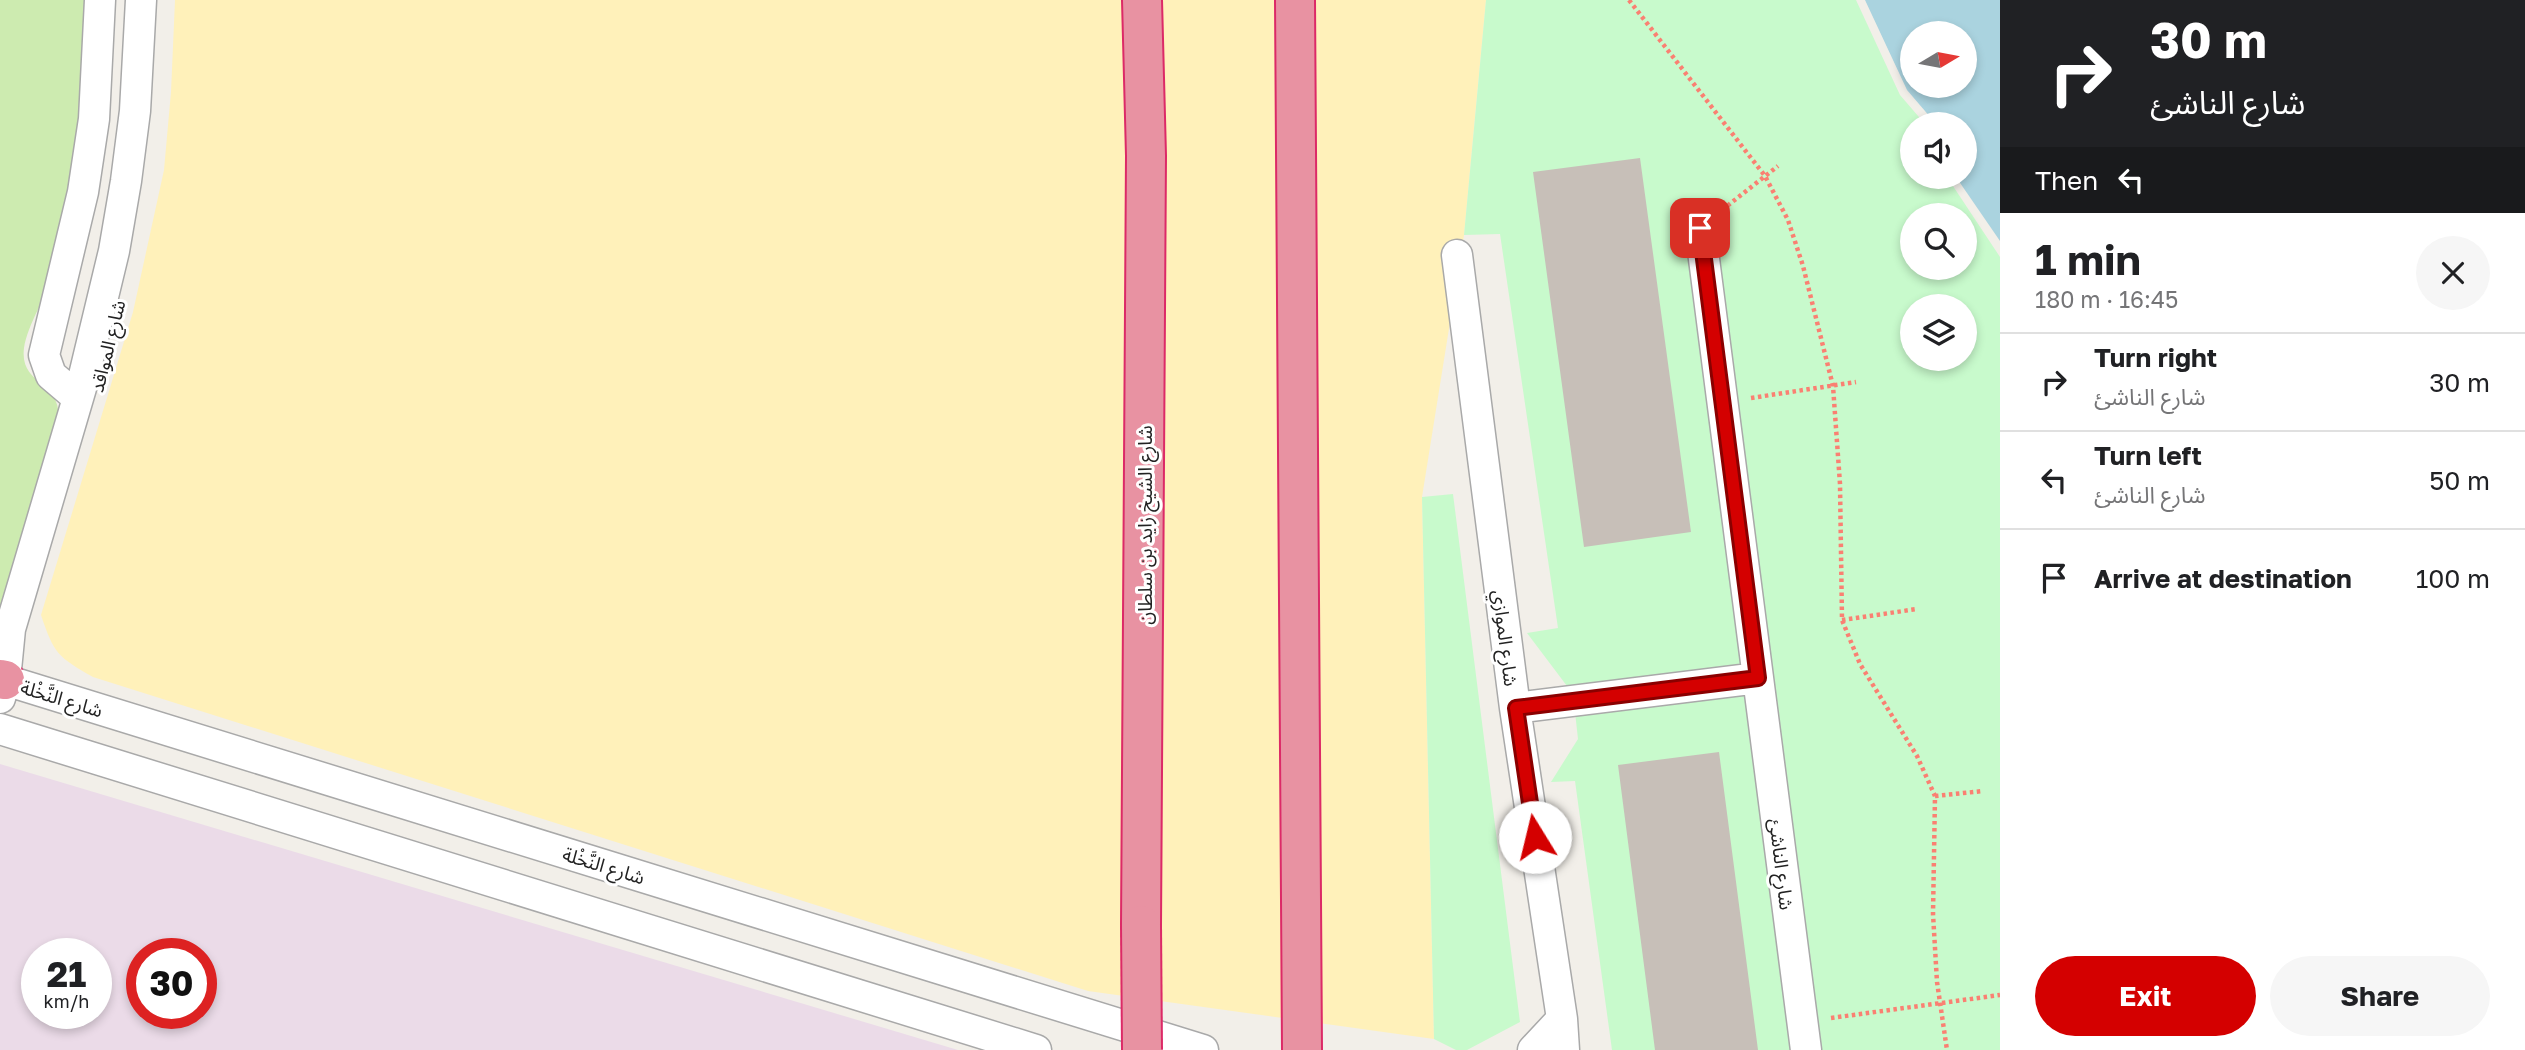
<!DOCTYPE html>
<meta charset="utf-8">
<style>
:root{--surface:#fff;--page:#f6f6f6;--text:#202124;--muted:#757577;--line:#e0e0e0;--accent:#d40000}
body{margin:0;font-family:"Golos Text","Noto Sans Arabic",sans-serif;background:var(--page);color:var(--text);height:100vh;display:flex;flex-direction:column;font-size:26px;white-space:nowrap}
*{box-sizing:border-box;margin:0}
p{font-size:23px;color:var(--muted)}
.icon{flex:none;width:38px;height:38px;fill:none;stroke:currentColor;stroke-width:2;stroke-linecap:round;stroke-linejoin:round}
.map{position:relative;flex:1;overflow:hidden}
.sheet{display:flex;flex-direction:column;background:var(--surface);width:525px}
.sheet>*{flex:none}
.top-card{background:#202124;color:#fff;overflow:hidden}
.needle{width:46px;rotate:80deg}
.tools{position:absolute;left:1900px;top:21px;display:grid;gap:14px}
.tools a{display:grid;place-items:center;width:77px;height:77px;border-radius:50%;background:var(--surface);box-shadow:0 4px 10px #0003;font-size:35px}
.speed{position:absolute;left:21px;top:938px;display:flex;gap:14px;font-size:35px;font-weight:700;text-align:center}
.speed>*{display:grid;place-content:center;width:91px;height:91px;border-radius:50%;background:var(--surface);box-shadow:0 4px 10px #0003;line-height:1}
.speed small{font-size:18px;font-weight:400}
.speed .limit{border:10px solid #d22;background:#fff;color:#111}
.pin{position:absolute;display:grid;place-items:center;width:60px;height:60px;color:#fff;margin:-30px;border-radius:14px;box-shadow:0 4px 10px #0006}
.me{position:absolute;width:77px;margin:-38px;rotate:351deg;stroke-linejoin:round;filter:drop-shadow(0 0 5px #0008)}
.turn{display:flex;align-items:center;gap:24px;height:147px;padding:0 35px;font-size:32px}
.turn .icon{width:91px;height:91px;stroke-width:2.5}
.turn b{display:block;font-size:49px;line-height:60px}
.then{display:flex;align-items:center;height:66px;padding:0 35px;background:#0003;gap:14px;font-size:26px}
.round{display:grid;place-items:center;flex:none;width:74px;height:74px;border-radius:37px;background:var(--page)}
.summary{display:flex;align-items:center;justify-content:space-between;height:119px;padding:0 35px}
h1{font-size:42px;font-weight:700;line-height:52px}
.primary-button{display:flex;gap:14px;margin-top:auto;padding:14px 35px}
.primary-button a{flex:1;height:80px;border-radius:42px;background:var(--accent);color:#fff;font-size:28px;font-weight:700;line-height:80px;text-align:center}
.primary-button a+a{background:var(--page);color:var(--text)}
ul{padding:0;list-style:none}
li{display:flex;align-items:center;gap:21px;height:98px;padding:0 35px;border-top:2px solid var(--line)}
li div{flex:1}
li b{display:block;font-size:26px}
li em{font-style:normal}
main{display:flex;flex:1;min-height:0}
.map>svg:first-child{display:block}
</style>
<main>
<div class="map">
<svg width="2000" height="1050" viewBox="0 0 2000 1050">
<rect width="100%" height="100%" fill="#f2efe9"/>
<!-- industrial -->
<path fill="#ebdbe8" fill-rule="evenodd" d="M0,764L958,1050H0ZM37,954H96V1013H37ZM142,954H201V1013H142Z"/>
<!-- grass -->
<path fill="#cdebb0" d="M0,0H89C86,43 88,91 81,133C74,180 62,227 52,273C46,299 28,323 24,348C19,388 65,379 58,425L16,553L0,619Z"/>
<!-- sand -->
<path fill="#fff1ba" d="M175,0H1486L1464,235L1422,497L1434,1039L1088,991L93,677C58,657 54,654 41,615L133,312L164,170L171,92Z"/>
<!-- park -->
<path fill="#c8facc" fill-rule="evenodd" d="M1486,0H1856L1900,95L1925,124H1913V177H1947L2000,257V1050H1612L1575,781L1551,782L1578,739L1573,694L1527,633L1558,628L1500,234L1464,235ZM1913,215H1965V268H1913ZM1913,306H1965V359H1913Z
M1453,494L1520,1022L1467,1050H1456L1434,1039L1422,497Z"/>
<!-- water -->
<path fill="#aad3df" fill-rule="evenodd" d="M1865,0H2000V241L1956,177H1965V124H1933L1931,118L1907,90ZM1913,33H1965V86H1913Z"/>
<!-- building -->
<path fill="#c7bfb8" d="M1640,158L1691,532L1584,547L1533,172Z
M1719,752L1758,1050H1655L1618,765Z"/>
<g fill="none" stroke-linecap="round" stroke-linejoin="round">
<defs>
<path id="minor" d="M1700,228L1806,1050
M1457,255L1515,708L1562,1019L1564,1050
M78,398L51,375L44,355L83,192L94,119L100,0
M5,680L1203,1050
M0,698L5,680L10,629L81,388L114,251L126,181L135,111L141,0
M1515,708L1758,678
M0,729L1036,1050
M1533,1050L1562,1019"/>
<path id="highway" d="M1295,0L1302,1050
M0,679L5,680
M1141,925L1146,156L1142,0"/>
</defs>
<!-- minor casing -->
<use href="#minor" stroke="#a9a9a9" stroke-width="33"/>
<!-- highway casing -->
<use href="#highway" stroke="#dc2a67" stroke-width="42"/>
<!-- path -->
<path stroke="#fa8072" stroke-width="4.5" stroke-dasharray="3.5 3.5" stroke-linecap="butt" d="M1629,0L1765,176L1788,220L1803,266L1833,386L1840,484L1842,620L1860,664L1917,756L1935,796L1933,914L1937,982L1947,1050
M1722,210L1778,166
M1751,398L1856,382
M1842,620L1917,609
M1935,796L1983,791
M1831,1018L2000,995"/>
<!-- minor -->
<use href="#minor" stroke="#fff" stroke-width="30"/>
<!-- highway -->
<use href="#highway" stroke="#e892a2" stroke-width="38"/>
<defs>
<path id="highway-bridge" d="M1141,925L1142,1050"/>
</defs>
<!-- highway-bridge casing -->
<use href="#highway-bridge" stroke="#dc2a67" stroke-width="42" stroke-linecap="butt"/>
<!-- highway-bridge -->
<use href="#highway-bridge" stroke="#e892a2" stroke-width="38"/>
</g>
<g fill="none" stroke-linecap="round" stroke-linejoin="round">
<defs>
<path id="route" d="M1535,837L1516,708L1758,678L1700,228"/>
</defs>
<!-- route casing -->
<use href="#route" stroke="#8a0000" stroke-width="18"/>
<!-- route -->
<use href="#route" stroke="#d40000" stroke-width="12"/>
</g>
<g text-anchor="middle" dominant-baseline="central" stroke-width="6" stroke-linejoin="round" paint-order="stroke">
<!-- street labels -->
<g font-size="19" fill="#222" stroke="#fff">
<text transform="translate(107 346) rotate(-76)">شارع المواقد</text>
<text transform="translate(1144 525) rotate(-90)">شارع الشيخ زايد بن سلطان</text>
<text transform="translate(1506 638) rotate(83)">شارع الموازي</text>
<text transform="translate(62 698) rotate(17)">شارع النَّخْلة</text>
<text transform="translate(1782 864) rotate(83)">شارع الناشئ</text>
<text transform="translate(604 865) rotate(17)">شارع النَّخْلة</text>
</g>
</g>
</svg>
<div class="tools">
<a><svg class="needle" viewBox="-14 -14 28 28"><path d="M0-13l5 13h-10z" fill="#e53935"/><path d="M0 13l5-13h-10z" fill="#757577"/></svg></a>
<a><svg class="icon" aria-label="sound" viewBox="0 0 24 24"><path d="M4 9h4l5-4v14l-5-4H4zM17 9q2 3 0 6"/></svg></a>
<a><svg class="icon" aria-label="search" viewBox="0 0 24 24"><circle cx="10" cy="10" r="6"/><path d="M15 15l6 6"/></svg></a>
<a><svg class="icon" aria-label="layers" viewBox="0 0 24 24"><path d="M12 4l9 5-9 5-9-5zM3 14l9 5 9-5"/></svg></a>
</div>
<div class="speed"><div>21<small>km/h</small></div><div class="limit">30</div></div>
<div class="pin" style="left:1700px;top:228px;background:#d93025"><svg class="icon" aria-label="arrive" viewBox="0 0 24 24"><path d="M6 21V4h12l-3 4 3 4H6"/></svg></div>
<svg class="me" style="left:1535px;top:837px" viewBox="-20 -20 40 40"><circle r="19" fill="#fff"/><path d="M0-13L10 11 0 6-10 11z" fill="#d40000"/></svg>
</div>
<section class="sheet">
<div class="top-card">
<div class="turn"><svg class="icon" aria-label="right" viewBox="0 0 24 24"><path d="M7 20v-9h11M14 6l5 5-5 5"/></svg><div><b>30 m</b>شارع الناشئ</div></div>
<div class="then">Then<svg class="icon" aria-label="left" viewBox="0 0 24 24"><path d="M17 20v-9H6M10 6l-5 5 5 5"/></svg></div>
</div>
<div class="summary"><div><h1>1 min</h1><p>180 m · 16:45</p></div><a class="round"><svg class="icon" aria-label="close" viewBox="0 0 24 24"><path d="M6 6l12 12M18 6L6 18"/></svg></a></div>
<ul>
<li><svg class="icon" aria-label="right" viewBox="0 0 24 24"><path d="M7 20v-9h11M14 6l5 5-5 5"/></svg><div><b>Turn right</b><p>شارع الناشئ</p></div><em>30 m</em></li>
<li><svg class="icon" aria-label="left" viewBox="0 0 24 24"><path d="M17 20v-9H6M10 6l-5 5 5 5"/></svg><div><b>Turn left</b><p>شارع الناشئ</p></div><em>50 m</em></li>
<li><svg class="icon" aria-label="arrive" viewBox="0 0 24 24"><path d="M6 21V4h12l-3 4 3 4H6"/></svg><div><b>Arrive at destination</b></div><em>100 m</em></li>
</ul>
<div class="primary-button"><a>Exit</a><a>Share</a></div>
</section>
</main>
